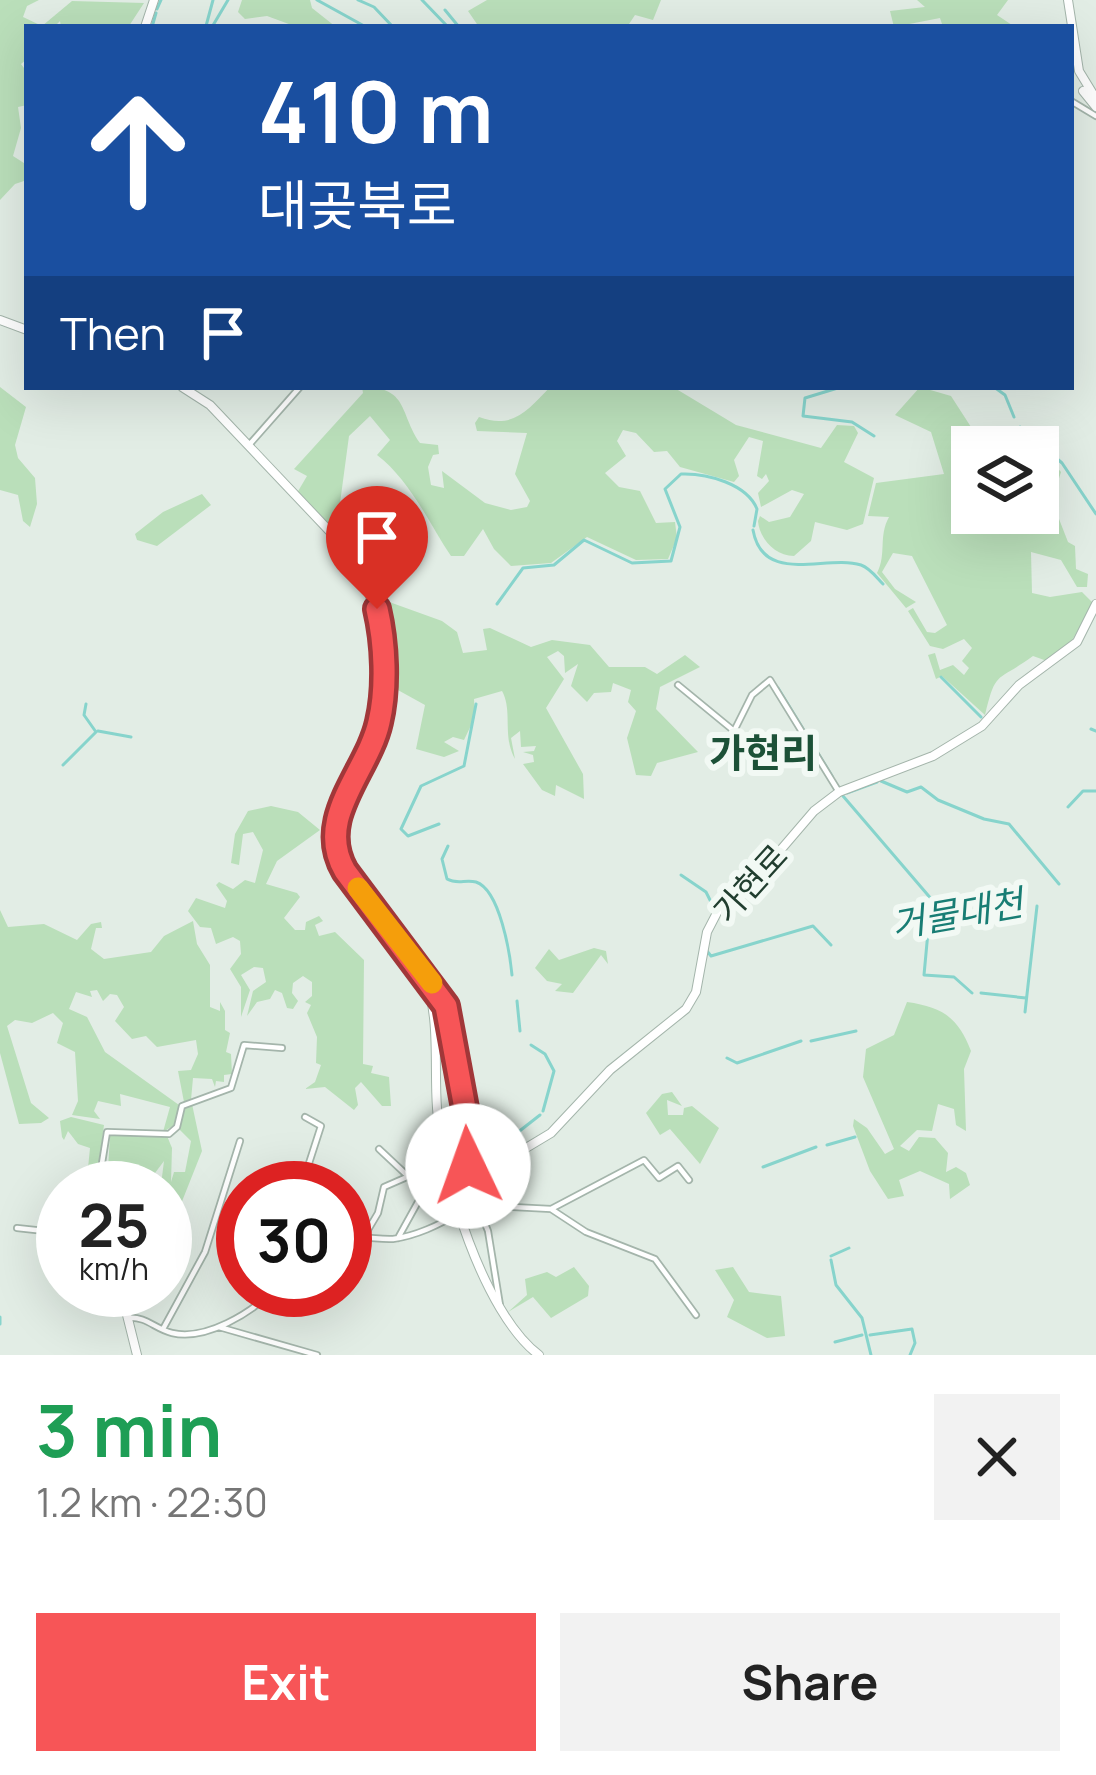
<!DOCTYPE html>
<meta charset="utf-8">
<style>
:root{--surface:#fff;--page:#f2f2f2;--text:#222;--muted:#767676;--accent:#f75557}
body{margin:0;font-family:Manrope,"Noto Sans KR",sans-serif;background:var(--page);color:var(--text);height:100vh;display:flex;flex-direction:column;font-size:45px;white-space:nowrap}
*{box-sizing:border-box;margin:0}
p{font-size:39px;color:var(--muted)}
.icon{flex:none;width:66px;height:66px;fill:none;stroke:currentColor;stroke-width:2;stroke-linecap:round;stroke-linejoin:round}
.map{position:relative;height:1355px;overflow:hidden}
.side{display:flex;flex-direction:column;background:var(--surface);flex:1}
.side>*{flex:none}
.guide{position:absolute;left:24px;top:24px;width:1050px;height:366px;border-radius:0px;box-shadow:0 12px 48px #0002;background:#1a4fa0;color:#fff;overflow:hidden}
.fabs{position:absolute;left:951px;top:426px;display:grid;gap:24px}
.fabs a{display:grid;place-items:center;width:108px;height:108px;border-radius:0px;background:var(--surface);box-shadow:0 12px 48px #0002;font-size:60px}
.speed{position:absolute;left:36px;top:1161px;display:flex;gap:24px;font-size:60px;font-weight:700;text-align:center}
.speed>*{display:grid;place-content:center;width:156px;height:156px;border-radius:50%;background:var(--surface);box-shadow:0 12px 48px #0002;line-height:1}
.speed small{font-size:30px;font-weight:400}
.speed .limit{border:18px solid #d22;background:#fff;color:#111}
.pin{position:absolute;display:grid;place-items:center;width:102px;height:102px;color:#fff;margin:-123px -51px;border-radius:50% 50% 50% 0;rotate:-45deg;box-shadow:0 0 12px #0007}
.pin .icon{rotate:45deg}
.me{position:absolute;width:132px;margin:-66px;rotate:357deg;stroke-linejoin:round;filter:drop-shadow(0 0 9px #0008)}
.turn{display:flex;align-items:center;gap:42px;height:252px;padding:0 36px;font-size:54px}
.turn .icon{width:156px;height:156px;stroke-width:2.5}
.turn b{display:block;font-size:84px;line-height:102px}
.then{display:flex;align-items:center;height:114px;padding:0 36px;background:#0003;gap:24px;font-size:45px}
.round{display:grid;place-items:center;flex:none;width:126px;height:126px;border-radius:0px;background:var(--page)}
.overview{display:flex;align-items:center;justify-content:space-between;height:204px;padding:0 36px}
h1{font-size:72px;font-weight:700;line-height:90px;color:#1e9e55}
.cta{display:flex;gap:24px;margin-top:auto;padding:24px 36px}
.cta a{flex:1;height:138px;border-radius:0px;background:var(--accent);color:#fff;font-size:48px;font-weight:700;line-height:138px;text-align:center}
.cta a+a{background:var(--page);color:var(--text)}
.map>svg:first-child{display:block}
</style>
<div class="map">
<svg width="1096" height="1355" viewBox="0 0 1096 1355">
<rect width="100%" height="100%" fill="#e2ede5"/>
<!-- green -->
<path fill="#badfba" d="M0,0H39L27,6L23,17L42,26L72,1L144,3L129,26L61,27L60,21L54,27H27V59L21,64L27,72V105L18,107L21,128L13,156L27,165V180L15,184L0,200Z
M242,0H310L312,8L336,27H297L267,16L245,19L238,12Z
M487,0H661L653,20L635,15L627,27H479L468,11Z
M917,0H1008L997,15L1015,27L942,24L940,18L894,27L890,11L925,7Z
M0,387L26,407L15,445L18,458L35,478L37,504L30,527L23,521L18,495L0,490Z
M362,387C409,387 399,413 420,443L438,445L439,454L433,455L428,467L431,485L444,488L442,471L485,503L511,510L527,507L530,501L515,474L527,433L477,431L475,423L479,417C513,430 528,410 550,387H673L736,425L821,448L837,425L854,426L858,433L844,462L874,478L863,524L847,530L815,522L811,541L794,556C774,556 759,537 758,521L760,516L769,522L790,517L804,494L792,490L761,507L758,493L769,481L766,474L762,479L757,476L763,441L749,437L734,460L739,476L734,482L680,467L667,451L654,452L636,433L623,430L617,441L626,456L605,473L619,487L640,491L656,523L675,522L677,538L668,559L636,560L587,537L551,563L511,566L494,549L483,529L464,556H451C430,525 410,480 377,455L390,440L370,416L349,436L336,533L297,493L307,476L294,469L363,393Z
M920,387L951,396L971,427L998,438L1010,428L1020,427L1038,447H972V513H1038V447L1061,472L1052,501L1068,542L1075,546L1076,569L1088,574L1087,587H1077L1061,560L1031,552L1032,593L1050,597L1082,592L1093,603L1070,644L1047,661L1033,656C996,683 996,669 985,715L942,676L936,679L928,655L935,653L940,670L953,665L964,675L969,668L962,661L972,648L964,639L943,649L930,646L908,611L913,608L927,632L935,633L947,625L912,556L893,553L882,572L895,589L916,602L906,608L877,573C887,554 878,537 889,517L868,516L876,483L944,474L931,432L895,415Z
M202,494L211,505L157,546L137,540L135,534L163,512Z
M381,599L442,621L457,632L463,653L487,650L483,629L490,628L531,647L552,640L590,645L609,667H645L657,674L685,655L700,667L660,687L656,709L698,752L657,763L651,776L636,775L627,738L636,711L628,702L631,690L613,683L611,692L594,693L587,702L571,686L578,664L565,673L564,656L558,651L547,657L564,679L546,708L583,774L584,799L556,785L555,796L542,790L523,764L534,762L533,755L523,752L534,751L536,746L521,747L520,731L511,738L515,759C502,736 513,711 502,691L474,699L475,717L464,740L453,737L444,742L459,751L444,757L416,749L425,705L396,689L394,673L385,670Z
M271,806L298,812L320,830L277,861L266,884L297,893L300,897L284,918L295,930H305L306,922L319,916L323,921L315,925L319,936L335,932L364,960L363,1064L373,1066L371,1073L389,1077L391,1106H382L361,1082L355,1088L358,1105L354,1110L325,1087L305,1089L315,1082L321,1065L316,1063L317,1037L307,1013L311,1005L305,1002L312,996V982L303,976L293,983L292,993L298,1001L293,1009L287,1008L282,993L275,990L270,999L257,1002L247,1016L253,991L266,982L263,968L254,967L241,975L250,990L241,1017V987L230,969L241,954L240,941L233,937L216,944L211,928L200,927L188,911L196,898L225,908L227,901L216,885L219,882L233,889L245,880L255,883L263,850L253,832L243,834L239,865L231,863L235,834L248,811Z
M0,910L8,927L44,924L77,940L91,924L101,922L102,928H96L91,949L104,959L151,952L164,936L193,921L197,944L210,965V1007L220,1011V1002L225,1011V1030L230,1033L226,1052L231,1054L232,1074L224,1075V1082L216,1081L215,1087L212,1079L193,1078L191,1100L184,1102L178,1071L191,1070L198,1054L196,1040L157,1047L146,1036L132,1039L115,1021L124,1007L117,995L110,994L103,1001L97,990L90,991L92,997L76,992L69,1009L87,1017L105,1052L179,1105L176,1124L163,1132L170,1107L120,1094L121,1106L98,1101L94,1111L100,1119L72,1115L78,1101L75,1052L57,1043L63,1023L53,1013L32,1023L15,1020L7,1026L31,1103L49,1118L41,1123L19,1124L0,1053Z
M594,948L606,951L608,964L601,955L573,993L555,991L562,984L547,981L535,968L549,949L559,960Z
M907,1002C942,1007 958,1017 971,1051L964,1069L966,1131L956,1125L954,1109L938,1104L932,1131L917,1130L900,1146L909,1151L919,1137L935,1138L948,1153L946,1172L956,1167L966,1173L970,1185L950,1199L949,1184L920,1171L899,1180L904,1196L888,1199L870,1171L853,1126L854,1119L867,1128L885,1154L894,1149L863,1077L866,1049L894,1035Z
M672,1092L682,1106L667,1100L668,1115H683L684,1108L692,1106L719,1128L700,1164L670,1129L660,1135L646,1113L662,1094Z
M192,1104L202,1151L175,1219L165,1218V1188H125L101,1181L102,1172L156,1181L162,1177L164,1161L155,1173L108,1170L110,1135L167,1136L172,1148L171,1182L174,1172H185L191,1141L179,1129L181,1110Z
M71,1117L104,1125L96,1188H86L90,1148L78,1144L68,1131L64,1140L62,1137L60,1121Z
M574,1267L589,1286L588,1296L551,1318L533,1297L508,1312L527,1295L525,1279L547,1272L556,1277Z
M733,1267L749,1292L781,1296L785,1336L767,1338L727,1317L734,1300L715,1270Z"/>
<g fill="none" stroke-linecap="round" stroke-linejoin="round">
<!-- stream -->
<path stroke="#87d4cc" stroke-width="3" d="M317,0L366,27
M358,0L374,7L393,27
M422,0L448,27
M157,9L161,0
M445,10L459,27
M206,26L213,0
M152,27L156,13
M212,27L228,0
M841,387L805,398L803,416L852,422L874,436
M994,387L1005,395L1014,417
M1020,427L1062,463L1096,514
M753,530C763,586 826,554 861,565C870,568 877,578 883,584
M497,604L523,568L554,565L584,540L632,563L671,561L680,527L665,489L681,474C707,473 747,484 757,509L754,526
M941,677L981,717
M778,688L832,776
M1091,729L1096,731
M98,731L131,737
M63,765L96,732L84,715L86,704
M881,781L907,792L921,787L938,800L984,819L1009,824L1059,884
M847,793L877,782
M843,796L933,901
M1068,807L1083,791H1096
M439,824L408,836L401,829L421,786L464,766L476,704
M448,846L442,859L447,879C458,885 465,879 476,882C500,890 510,954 512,975
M681,875L706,892L715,910
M929,921L924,975L954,977L972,993
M707,951L711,956L813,926L831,945
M981,993L1026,998
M517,1001L520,1031
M1025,1012L1037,906
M811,1041L856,1031
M531,1045L545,1054L554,1071L543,1111
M727,1058L737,1063L801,1041
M827,1145L855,1137
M485,1158L540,1115
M763,1167L816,1147
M459,1183L466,1171
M831,1256L849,1248
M831,1260L836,1285L862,1318L871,1355
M0,1317V1324
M870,1335L912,1329L915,1343L910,1355
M835,1342L862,1335"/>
<defs>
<path id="minor" d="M1071,101L1096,116
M249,445L300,387
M678,685L734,731L752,695L770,680L839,792
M427,977L449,1015L468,1119L471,1190L488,1231L500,1305
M379,1149L427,1194L457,1206
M98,1188L107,1132L169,1134L177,1127L182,1106L231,1088L244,1045L282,1048
M301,1188L321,1126L305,1117
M475,1205L551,1209L586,1232L655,1259L696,1315
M551,1209L644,1160L659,1178L678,1166L689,1180
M17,1228L63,1233
M365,1235L378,1213L384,1187L407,1177
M398,1238L424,1191
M345,1241C364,1234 374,1240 393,1239C415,1236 440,1225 458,1213
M128,1318C146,1316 155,1329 172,1333C206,1341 251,1313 274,1290
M219,1327L317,1355
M163,1329L205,1252L240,1141"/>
<path id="tertiary" d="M1068,0L1079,71L1096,99
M145,27L154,0
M1083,91L1096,107
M0,320L27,330
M182,387L210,405L337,539C378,588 400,674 375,736C361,770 330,808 336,846C342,894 408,934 426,981C440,1019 434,1068 437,1108C441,1176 484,1314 539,1355
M459,1212L480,1199L506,1160L551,1133L610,1070L686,1009L696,992L707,932L721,905L772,860L814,811L839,792L933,756L982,726L1019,685L1077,642L1096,604
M121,1291L137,1355"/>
</defs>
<!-- minor casing -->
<use href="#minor" stroke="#a4b5ab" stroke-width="8"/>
<!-- tertiary casing -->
<use href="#tertiary" stroke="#a4b5ab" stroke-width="10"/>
<!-- minor -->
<use href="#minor" stroke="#fff" stroke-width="4.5"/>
<!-- tertiary -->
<use href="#tertiary" stroke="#fff" stroke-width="8"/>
</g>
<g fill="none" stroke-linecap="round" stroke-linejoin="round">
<defs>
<path id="route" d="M377,609C385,643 387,688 379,722C368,772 314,818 345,871L446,1006L467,1119L468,1166"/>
</defs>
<!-- route casing -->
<use href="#route" stroke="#a13739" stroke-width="30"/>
<!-- route -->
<use href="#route" stroke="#f75557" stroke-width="21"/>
<!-- slow -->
<path stroke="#f59e0b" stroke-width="21" d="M358,888L432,983"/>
</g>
<g text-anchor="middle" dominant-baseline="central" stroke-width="12" stroke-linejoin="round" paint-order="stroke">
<!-- street labels -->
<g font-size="33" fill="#213e2f" stroke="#f2f9f4">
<text transform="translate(750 883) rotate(-48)">가현로</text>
</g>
<!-- water labels -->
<g font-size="36" font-style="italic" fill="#187d74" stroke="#f2f9f4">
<text transform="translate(957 913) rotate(-10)">거물대천</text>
</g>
<!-- quarter labels -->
<g font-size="39" font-weight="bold" fill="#1c5137" stroke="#f2f9f4">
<text x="763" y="752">가현리</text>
</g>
</g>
</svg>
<div class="fabs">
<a><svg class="icon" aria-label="layers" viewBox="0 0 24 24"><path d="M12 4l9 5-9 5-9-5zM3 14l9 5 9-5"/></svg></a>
</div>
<div class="speed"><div>25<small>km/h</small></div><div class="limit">30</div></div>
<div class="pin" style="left:377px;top:609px;background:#d93025"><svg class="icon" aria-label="arrive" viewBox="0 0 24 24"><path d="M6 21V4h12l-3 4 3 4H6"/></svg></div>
<svg class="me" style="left:468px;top:1166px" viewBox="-20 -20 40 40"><circle r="19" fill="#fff"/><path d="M0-13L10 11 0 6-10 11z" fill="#f75557"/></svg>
<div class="guide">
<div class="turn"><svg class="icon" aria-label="ahead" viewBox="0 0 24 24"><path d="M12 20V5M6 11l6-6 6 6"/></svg><div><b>410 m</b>대곶북로</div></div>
<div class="then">Then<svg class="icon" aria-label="arrive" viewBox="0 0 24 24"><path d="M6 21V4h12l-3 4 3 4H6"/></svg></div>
</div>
</div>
<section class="side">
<div class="overview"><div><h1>3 min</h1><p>1.2 km · 22:30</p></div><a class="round"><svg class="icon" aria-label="close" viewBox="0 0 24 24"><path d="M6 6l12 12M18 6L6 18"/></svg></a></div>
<div class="cta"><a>Exit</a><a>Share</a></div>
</section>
